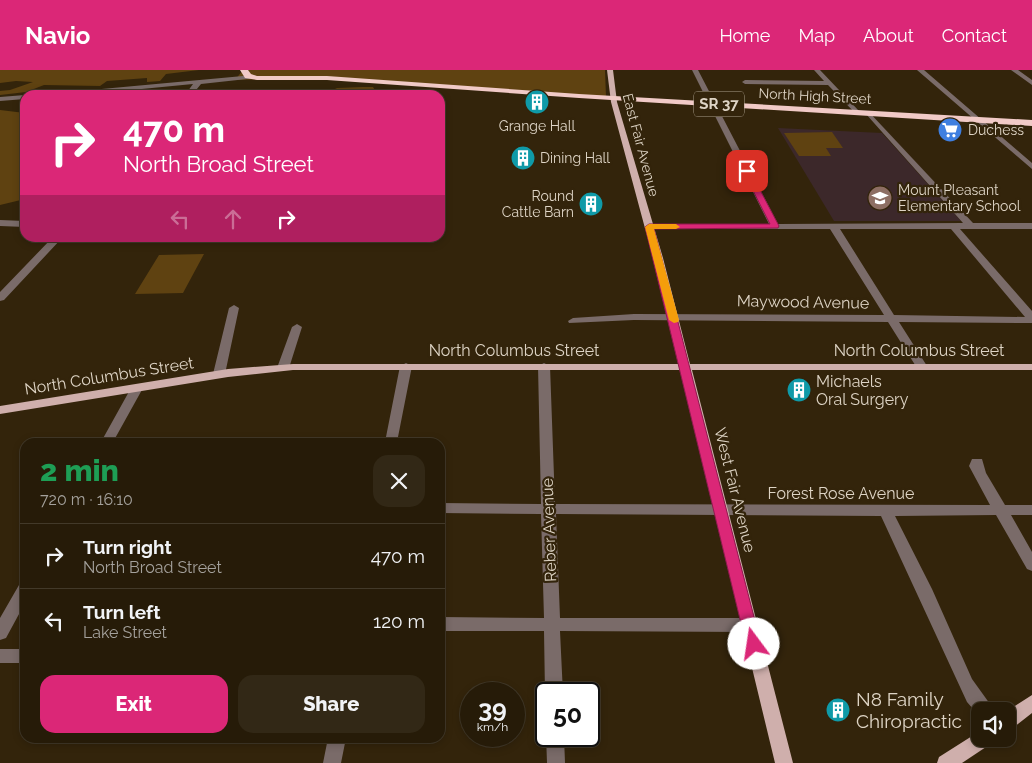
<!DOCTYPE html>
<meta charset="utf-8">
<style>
:root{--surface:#261b08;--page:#322816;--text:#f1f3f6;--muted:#a4a19c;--line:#423929;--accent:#db2777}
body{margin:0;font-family:Raleway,sans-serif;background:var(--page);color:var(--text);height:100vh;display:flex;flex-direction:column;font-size:19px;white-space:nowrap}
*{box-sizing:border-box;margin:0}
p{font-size:16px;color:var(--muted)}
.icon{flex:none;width:28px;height:28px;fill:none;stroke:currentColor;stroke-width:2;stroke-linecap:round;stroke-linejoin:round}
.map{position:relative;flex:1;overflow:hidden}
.drawer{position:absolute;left:20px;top:368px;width:425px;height:305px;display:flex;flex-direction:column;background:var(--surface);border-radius:15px;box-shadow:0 2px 8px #0003,0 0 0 1px var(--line)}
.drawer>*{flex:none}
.top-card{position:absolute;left:20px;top:20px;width:425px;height:152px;border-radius:15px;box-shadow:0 2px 8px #0003,0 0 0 1px var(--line);background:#db2777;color:#fff;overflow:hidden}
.tools{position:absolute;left:971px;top:632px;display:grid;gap:10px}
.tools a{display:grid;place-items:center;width:45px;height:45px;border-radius:10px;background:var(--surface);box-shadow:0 2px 8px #0003,0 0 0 1px var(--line);font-size:25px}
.speed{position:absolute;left:460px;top:612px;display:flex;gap:10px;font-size:25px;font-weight:700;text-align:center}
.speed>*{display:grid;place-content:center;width:65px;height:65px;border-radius:50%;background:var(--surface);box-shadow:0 2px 8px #0003,0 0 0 1px var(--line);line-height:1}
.speed small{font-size:12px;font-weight:400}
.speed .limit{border:2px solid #111;border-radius:8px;background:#fff;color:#111}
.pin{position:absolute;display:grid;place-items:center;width:42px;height:42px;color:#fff;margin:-21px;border-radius:10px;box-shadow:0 2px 8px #0006}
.me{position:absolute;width:55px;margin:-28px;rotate:346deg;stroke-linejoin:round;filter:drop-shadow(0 0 4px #0008)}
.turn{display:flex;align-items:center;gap:18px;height:105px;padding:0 20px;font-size:22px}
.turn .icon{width:65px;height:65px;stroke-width:2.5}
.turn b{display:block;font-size:35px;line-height:42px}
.lanes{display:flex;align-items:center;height:48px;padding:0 20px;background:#0003;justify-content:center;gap:25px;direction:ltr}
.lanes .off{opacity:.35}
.round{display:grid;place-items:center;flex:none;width:52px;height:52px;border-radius:15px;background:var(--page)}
.headline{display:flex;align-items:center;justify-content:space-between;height:85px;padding:0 20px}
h1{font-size:30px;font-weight:800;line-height:38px;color:#1e9e55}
.cta{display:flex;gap:10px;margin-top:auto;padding:10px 20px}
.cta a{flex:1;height:58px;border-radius:15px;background:var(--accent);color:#fff;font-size:20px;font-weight:800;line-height:58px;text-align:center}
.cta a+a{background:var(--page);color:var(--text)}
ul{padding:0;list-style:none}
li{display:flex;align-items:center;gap:15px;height:65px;padding:0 20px;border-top:1px solid var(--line)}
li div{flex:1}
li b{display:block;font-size:19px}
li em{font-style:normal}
header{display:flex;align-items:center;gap:30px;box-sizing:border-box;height:70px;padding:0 25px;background:var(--accent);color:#fff}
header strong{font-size:24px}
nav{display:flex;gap:28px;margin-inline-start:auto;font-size:18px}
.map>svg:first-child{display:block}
</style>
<header>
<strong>Navio</strong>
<nav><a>Home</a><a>Map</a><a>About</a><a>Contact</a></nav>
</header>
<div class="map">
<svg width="1032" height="693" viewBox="0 0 1032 693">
<rect width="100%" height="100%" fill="#33240b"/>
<!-- education -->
<path fill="#3c282a" d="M778,58L882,63L961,151H834Z"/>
<!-- green -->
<path fill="#5f4211" d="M0,0H199L166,4L160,11L147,12V8L107,11L100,16L44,15L26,22L0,25V21L10,20L33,12L16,11L0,13Z
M243,0H605L606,27L313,8L235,10Z
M362,17H373L376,22L385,23L380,25H300L263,22L193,25L195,22L262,21L329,22L337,18Z
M0,40L25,43V129L0,135Z
M832,62L843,78H826L831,86H799L784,63Z
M204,184L183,223L135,224L159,185Z"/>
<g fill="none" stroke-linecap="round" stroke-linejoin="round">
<!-- minor -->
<path fill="#7a6b69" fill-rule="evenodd" d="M692,0H698L778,154L963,153L866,44V42L868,41L973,153H1032V159H960L1032,241V253L899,252L927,296L921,299L917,298L888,252L634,250L569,253L568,251L573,248L634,244L884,245L830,159H646V155L649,154H769ZM840,159H951L1025,247L894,245Z
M814,0H820L859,41V43H855L828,15L745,14L742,12L745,10L824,11Z
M917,0H924L1032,93V99Z
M1011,0H1018L1032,10V15Z
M254,5L257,7L256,8L201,14L192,25H185L193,14L80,25H55L58,23Z
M251,23L262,25H248Z
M25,25V29L0,31V27Z
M0,150L25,151V157L0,156Z
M52,168H62L4,230L0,231V222Z
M234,235L239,238L225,304L219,308L213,304L229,238Z
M297,254L302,257L289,298L287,300H279L277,298L292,257Z
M406,293L412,296L397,372H385L400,296Z
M544,293L550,296L555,434L990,435L969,396L972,389H982L986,403L1005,435H1032V445H1011L1032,482V501L1027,499L996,445L895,446L932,519L972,609L995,641H980V647L967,632L881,446L556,444L560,548H749L755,550L757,555L755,560L749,562L560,561L563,624H546V626L545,624L544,561H440V547L544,548L541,444L440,443V433L541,434L538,296Z
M137,314L143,318L113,372H101L131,318Z
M25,513V533L6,568L0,570V548L19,515Z
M0,579H25V593H0Z
M546,665L564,666L565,693H547Z
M328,668H346L341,693H323Z"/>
<!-- major -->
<path fill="#cfafac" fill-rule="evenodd" d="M607,0H613L617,32L663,188L690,294H1032V300H692L793,693H775L680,300H293L228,307L0,344V336L228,299L293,294H679L653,188L611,32Z
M1032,625V643L1014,657L1008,659L1007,641Z
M980,661V669H991L989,675L962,693H937L939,687Z"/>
<!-- highway -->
<path fill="#f1cac7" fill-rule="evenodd" d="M240,0H248L251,4L257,6H327L579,24L1032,50V56L579,28L327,10H257L245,8Z"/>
</g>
<!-- route -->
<path fill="#db2777" stroke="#8e194d" d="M747,99L750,101L779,156L778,158L654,159L761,574L759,578L754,580L749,578L746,574L645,157L649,154H770L743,101Z"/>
<!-- slow -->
<path fill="#f59e0b" d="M649,154H676L680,157L676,159H654L679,250L678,252L674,253L669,250L645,157Z"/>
<!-- icons -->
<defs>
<symbol id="building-disc" viewBox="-11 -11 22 22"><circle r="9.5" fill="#0f9aa8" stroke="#33240b"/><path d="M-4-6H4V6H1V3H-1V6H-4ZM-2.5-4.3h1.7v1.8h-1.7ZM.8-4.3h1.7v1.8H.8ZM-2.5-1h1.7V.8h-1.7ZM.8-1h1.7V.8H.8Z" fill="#fff"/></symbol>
<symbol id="supermarket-disc" viewBox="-11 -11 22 22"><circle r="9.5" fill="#3f7fe0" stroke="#33240b"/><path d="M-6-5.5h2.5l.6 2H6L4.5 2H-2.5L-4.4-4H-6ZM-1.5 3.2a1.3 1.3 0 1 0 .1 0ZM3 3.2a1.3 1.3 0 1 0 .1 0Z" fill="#fff"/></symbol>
<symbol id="school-disc" viewBox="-11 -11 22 22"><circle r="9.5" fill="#8d6e63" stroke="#33240b"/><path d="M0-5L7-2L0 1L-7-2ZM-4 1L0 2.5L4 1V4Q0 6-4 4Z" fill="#fff"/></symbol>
</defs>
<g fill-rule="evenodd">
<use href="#building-disc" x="523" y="18" width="28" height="28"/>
<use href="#supermarket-disc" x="936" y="46" width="28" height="28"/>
<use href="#building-disc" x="509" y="74" width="28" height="28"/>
<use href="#school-disc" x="866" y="114" width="28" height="28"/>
<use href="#building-disc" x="577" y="120" width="28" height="28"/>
<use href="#building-disc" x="785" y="306" width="28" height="28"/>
<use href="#building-disc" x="824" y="626" width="28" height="28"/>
</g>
<g text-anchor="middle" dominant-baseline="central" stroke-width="4.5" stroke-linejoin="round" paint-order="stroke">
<!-- far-street labels -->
<g font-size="14" fill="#ded4c5" stroke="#33240b">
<text transform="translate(815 26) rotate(3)">North High Street</text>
<text transform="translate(641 75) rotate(75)">East Fair Avenue</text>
</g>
<!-- far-poi labels -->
<g font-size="14" fill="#ded4c5" stroke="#33240b" text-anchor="start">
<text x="537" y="56" text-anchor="middle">Grange Hall</text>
<text x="968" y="60">Duchess</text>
<text x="540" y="88">Dining Hall</text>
<text x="898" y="120">Mount Pleasant<tspan x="898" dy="16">Elementary School</tspan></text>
<text x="574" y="126" text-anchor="end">Round<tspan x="574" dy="16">Cattle Barn</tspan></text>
</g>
<!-- shield labels -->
<rect fill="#33240b" stroke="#ab9f8d" stroke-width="1" x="694" y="21.5" width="50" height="25" rx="4"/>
<g font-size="15" font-weight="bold" fill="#ded4c5">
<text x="719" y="34">SR 37</text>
</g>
<!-- street labels -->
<g font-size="16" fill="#ded4c5" stroke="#33240b">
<text transform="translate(803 232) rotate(1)">Maywood Avenue</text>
<text x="514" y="280">North Columbus Street</text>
<text x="919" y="280">North Columbus Street</text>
<text transform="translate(109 306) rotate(-9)">North Columbus Street</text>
<text transform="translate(735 420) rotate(76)">West Fair Avenue</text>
<text x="841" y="423">Forest Rose Avenue</text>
<text transform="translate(549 460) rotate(-92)">Reber Avenue</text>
</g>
<!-- poi labels -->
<g font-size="16" fill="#ded4c5" stroke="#33240b" text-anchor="start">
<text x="816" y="311">Michaels<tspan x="816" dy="18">Oral Surgery</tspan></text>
</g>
<!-- near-poi labels -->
<g font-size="19" fill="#ded4c5" stroke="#33240b" text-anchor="start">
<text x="856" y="629">N8 Family<tspan x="856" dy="22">Chiropractic</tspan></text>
</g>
</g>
</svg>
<div class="tools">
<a><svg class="icon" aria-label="sound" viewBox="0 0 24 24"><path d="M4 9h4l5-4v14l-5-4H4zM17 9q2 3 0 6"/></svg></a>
</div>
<div class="speed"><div>39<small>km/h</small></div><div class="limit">50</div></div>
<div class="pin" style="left:747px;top:101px;background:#d93025"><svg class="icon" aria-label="arrive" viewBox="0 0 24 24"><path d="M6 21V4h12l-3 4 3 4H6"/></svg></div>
<svg class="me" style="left:754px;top:574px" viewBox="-20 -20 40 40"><circle r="19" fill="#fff"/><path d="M0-13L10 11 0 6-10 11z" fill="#db2777"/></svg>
<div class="top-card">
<div class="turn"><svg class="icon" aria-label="right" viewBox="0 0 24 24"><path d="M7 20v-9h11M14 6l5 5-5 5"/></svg><div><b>470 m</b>North Broad Street</div></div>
<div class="lanes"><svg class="icon off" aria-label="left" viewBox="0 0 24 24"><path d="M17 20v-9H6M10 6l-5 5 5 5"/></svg><svg class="icon off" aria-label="ahead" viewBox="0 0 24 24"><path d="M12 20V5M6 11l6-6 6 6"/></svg><svg class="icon" aria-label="right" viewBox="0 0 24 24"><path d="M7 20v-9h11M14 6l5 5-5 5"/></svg></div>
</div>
<section class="drawer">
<div class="headline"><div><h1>2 min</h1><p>720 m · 16:10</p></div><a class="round"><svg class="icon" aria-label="close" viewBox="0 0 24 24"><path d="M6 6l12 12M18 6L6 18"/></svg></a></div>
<ul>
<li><svg class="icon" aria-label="right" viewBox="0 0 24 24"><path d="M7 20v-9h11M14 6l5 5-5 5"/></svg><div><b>Turn right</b><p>North Broad Street</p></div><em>470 m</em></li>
<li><svg class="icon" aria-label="left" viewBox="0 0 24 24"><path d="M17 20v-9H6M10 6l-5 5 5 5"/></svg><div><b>Turn left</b><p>Lake Street</p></div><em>120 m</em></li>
</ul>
<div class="cta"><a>Exit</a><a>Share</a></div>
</section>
</div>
